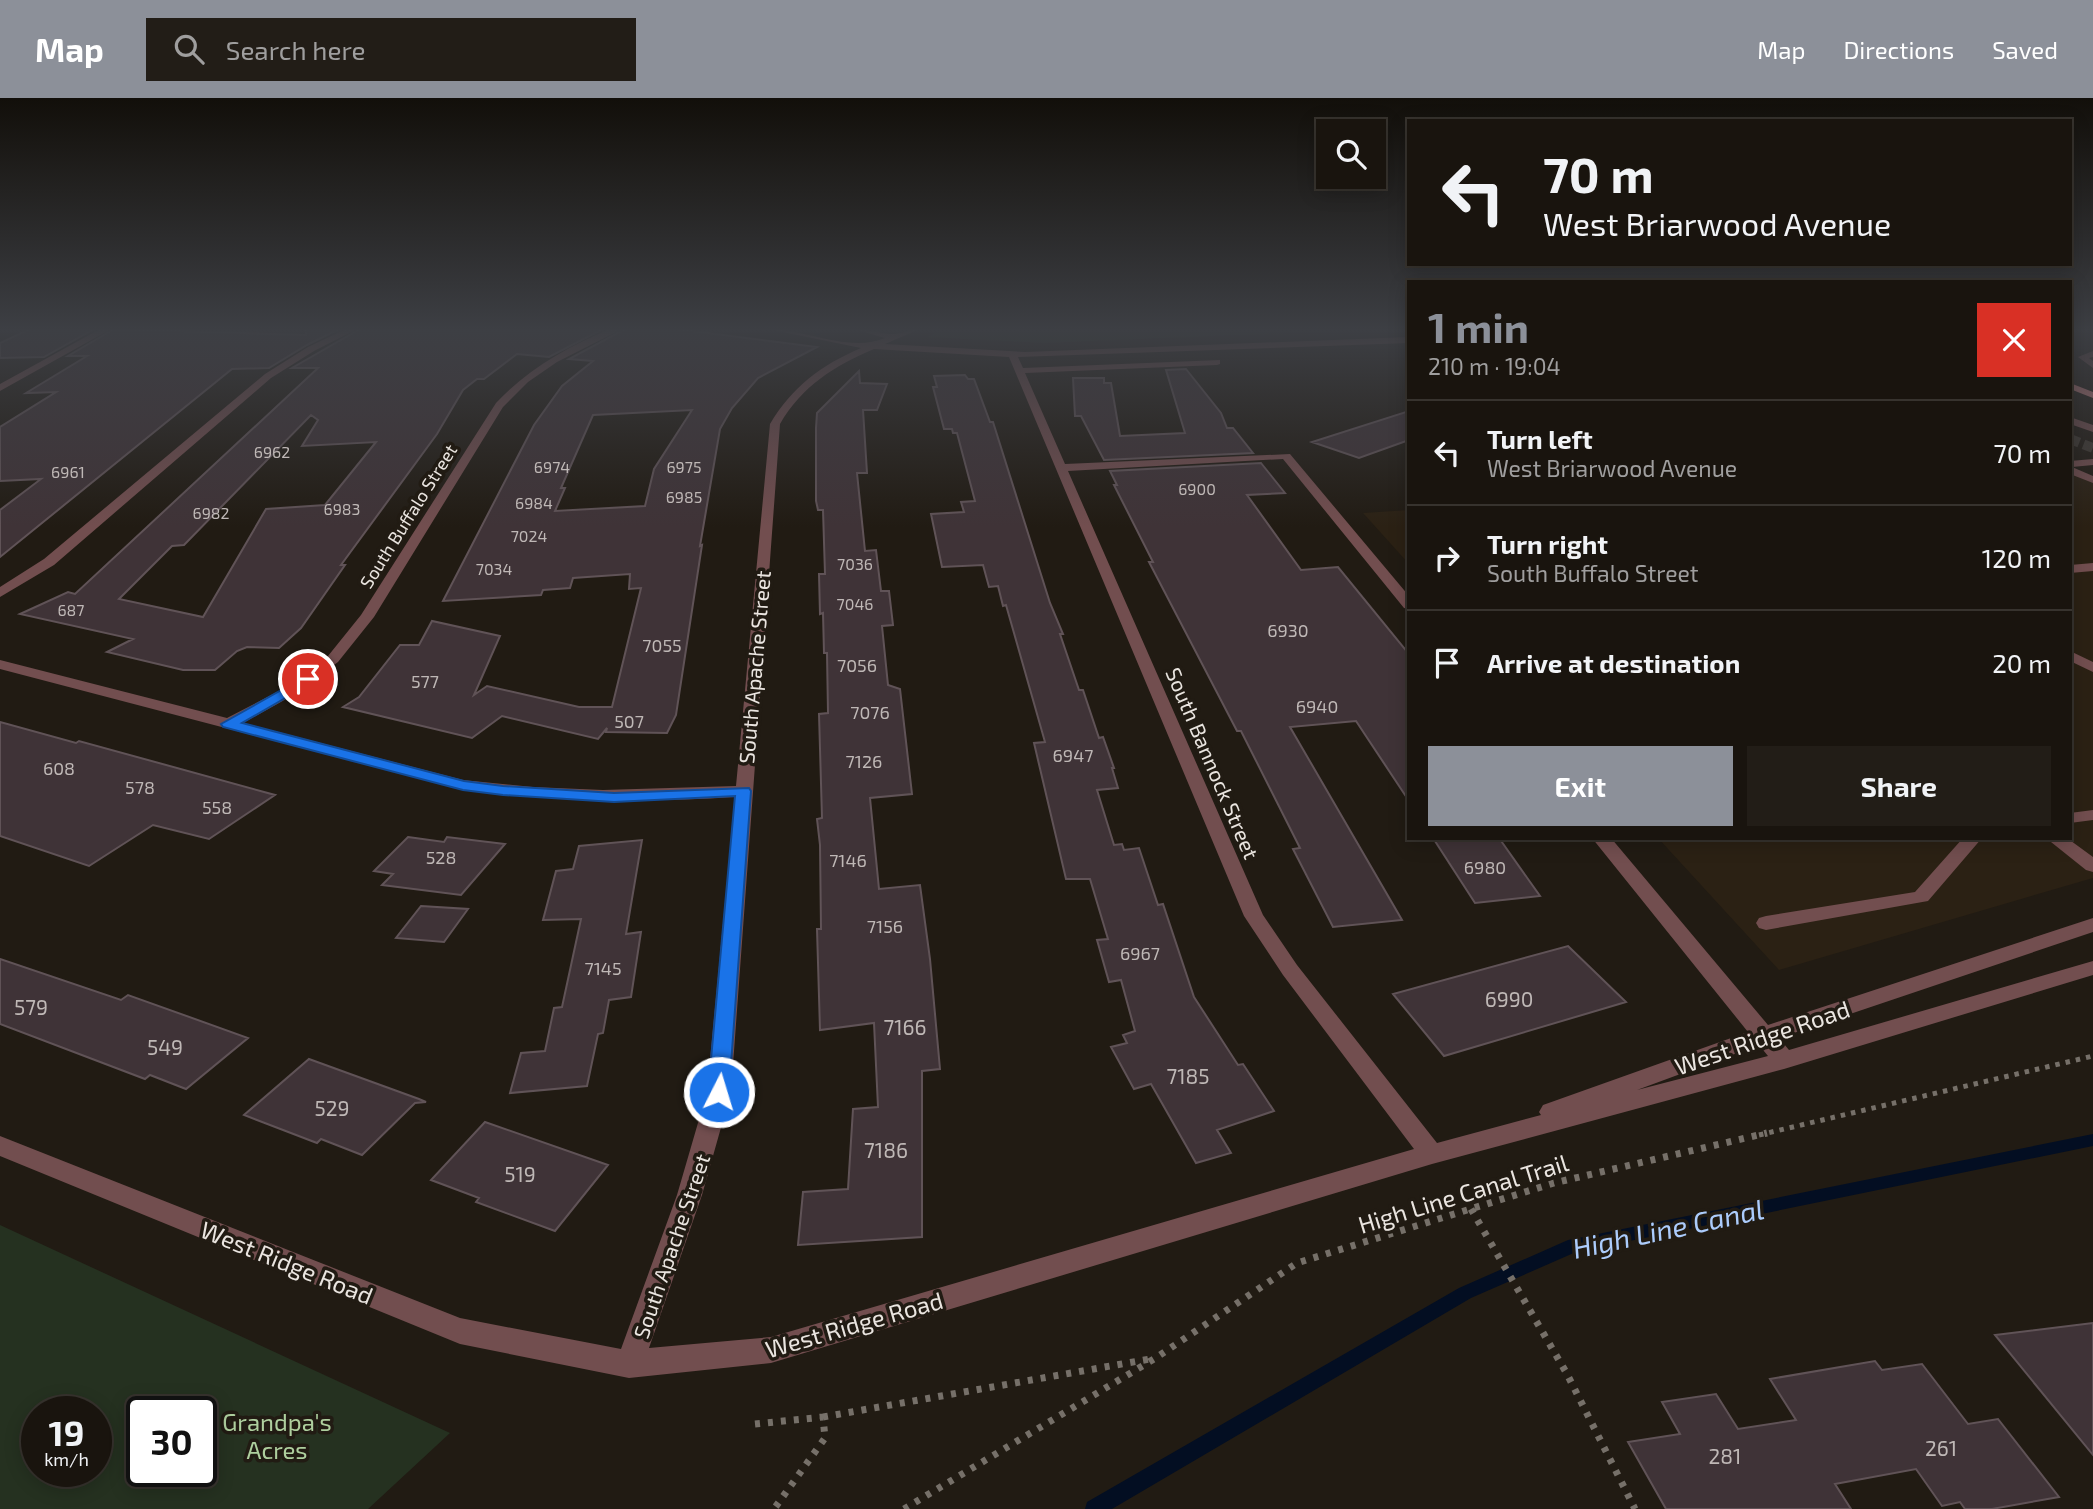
<!DOCTYPE html>
<meta charset="utf-8">
<style>
:root{--surface:#19140e;--page:#221d17;--text:#f1f3f6;--muted:#9f9e9e;--line:#37332e;--accent:#8c9099}
body{margin:0;font-family:"Exo 2",sans-serif;background:var(--page);color:var(--text);height:100vh;display:flex;flex-direction:column;font-size:26px;white-space:nowrap}
*{box-sizing:border-box;margin:0}
p{font-size:23px;color:var(--muted)}
.icon{flex:none;width:38px;height:38px;fill:none;stroke:currentColor;stroke-width:2;stroke-linecap:round;stroke-linejoin:round}
.map{position:relative;flex:1;overflow:hidden}
.panel{position:absolute;left:1407px;top:182px;width:665px;height:560px;display:flex;flex-direction:column;background:var(--surface);border-radius:0px;box-shadow:0 4px 18px #0003,0 0 0 2px var(--line)}
.panel>*{flex:none}
.guide{position:absolute;left:1407px;top:21px;width:665px;height:147px;border-radius:0px;box-shadow:0 4px 18px #0003,0 0 0 2px var(--line);background:#19140e;color:var(--text);overflow:hidden}
.buttons{position:absolute;left:1316px;top:21px;display:grid;gap:14px}
.buttons a{display:grid;place-items:center;width:70px;height:70px;border-radius:0px;background:var(--surface);box-shadow:0 4px 18px #0003,0 0 0 2px var(--line);font-size:35px}
.speed{position:absolute;left:21px;top:1298px;display:flex;gap:14px;font-size:35px;font-weight:700;text-align:center}
.speed>*{display:grid;place-content:center;width:91px;height:91px;border-radius:50%;background:var(--surface);box-shadow:0 4px 18px #0003,0 0 0 2px var(--line);line-height:1}
.speed small{font-size:18px;font-weight:400}
.speed .limit{border:4px solid #111;border-radius:10px;background:#fff;color:#111}
.pin{position:absolute;display:grid;place-items:center;width:60px;height:60px;color:#fff;margin:-30px;border:4px solid #fff;border-radius:50%;box-shadow:0 2px 7px #0007}
.me{position:absolute;width:77px;margin:-38px;rotate:5deg;stroke-linejoin:round;filter:drop-shadow(0 0 5px #0008)}
.turn{display:flex;align-items:center;gap:24px;height:147px;padding:0 21px;font-size:32px}
.turn .icon{width:91px;height:91px;stroke-width:2.5}
.turn b{display:block;font-size:49px;line-height:60px}
.round{display:grid;place-items:center;flex:none;width:74px;height:74px;border-radius:0px;background:var(--page)}
.summary{display:flex;align-items:center;justify-content:space-between;height:119px;padding:0 21px}
h1{font-size:42px;font-weight:700;line-height:52px;color:var(--accent)}
.action{display:flex;gap:14px;margin-top:auto;padding:14px 21px}
.action a{flex:1;height:80px;border-radius:0px;background:var(--accent);color:#fff;font-size:28px;font-weight:700;line-height:80px;text-align:center}
.action a+a{background:var(--page);color:var(--text)}
ul{padding:0;list-style:none}
li{display:flex;align-items:center;gap:21px;height:105px;padding:0 21px;border-top:2px solid var(--line)}
li div{flex:1}
li b{display:block;font-size:26px}
li em{font-style:normal}
header{display:flex;align-items:center;gap:42px;box-sizing:border-box;height:98px;padding:0 35px;background:var(--accent);color:#fff}
header strong{font-size:33px}
nav{display:flex;gap:38px;margin-inline-start:auto;font-size:24px}
.search{width:490px;height:63px;background:var(--page);display:flex;align-items:center;gap:18px;box-sizing:border-box;padding:0 24px;border-radius:0px;color:var(--muted);font-size:26px}
.map>svg:first-child{display:block}
</style>
<header>
<strong>Map</strong>
<div class="search"><svg class="icon" aria-label="search" viewBox="0 0 24 24"><circle cx="10" cy="10" r="6"/><path d="M15 15l6 6"/></svg>Search here</div>
<nav><a>Map</a><a>Directions</a><a>Saved</a></nav>
</header>
<div class="map">
<svg width="2093" height="1411" viewBox="0 0 2093 1411">
<rect width="100%" height="100%" fill="#211b13"/>
<!-- built -->
<path fill="#2b2114" d="M2070,373L2093,382V780L1779,872L1658,740H2070Z
M1409,412V466L1363,415Z"/>
<!-- green -->
<path fill="#253120" fill-rule="evenodd" d="M944,231H1382L1044,245L927,239Z
M0,1127L450,1335L368,1411H0ZM37,1314H96V1374H37ZM142,1314H201V1374H142Z"/>
<g fill="none" stroke-linecap="round" stroke-linejoin="round">
<!-- stream -->
<path fill="#030e22" fill-rule="evenodd" d="M805,231H812L821,236L817,237Z
M969,231L958,233L956,232V231Z
M2093,1036V1048L1576,1154L1471,1200L1112,1411H1085L1087,1404L1459,1190L1568,1142Z"/>
</g>
<!-- building -->
<path fill="#3f3337" stroke="#605357" stroke-width="2" fill-rule="evenodd" d="M30,231H94L44,259L0,260V245Z
M114,231L306,237V231H339L307,247L269,270L232,271L0,459V412L41,381L0,383V329L56,294L26,295L87,258H68Z
M360,231H603L549,259L517,256L484,281H477L463,292L437,336L341,467H345L301,530L279,550L247,549L237,553L215,572H183L107,554L133,541L20,516L68,494L75,496L318,270H292ZM311,317L318,322L302,348L376,344L325,407L266,411L203,519L119,501L172,448L184,447Z
M625,231H677L817,249L758,280L732,310L720,331L700,448L702,447L676,617L667,635L606,634L607,630L598,641L502,618L472,640L343,609L359,599L400,547H419L432,523L500,538L474,597L487,588L579,609H612L641,490L629,491L630,476L573,480L570,490L543,492L541,497L443,503L534,327L562,288L593,263L569,261ZM692,312L654,371L645,408L555,413L565,390H561L593,317Z
M1186,271L1221,315L1227,330H1233L1253,355L1104,362L1081,318H1075L1073,280H1104V285H1111L1120,338L1185,335L1166,272Z
M859,273L860,285L887,286L877,312H863L867,375H857L865,453L876,452L881,493H889L893,527L882,528L888,587L900,591L912,696L870,700L879,791L920,787L930,861L940,971L922,973V1139L798,1147L803,1094L848,1091L853,1011L878,1009L874,925L820,932L817,831H821L820,747L817,721L822,720L819,616L828,615L827,555H824L823,515L820,516L819,476H825L823,412H818L816,403V330L817,315Z
M965,277L968,281H974L990,324H993L1050,505L1063,536H1060L1079,592H1083L1099,640L1103,639L1114,670H1112L1118,690L1097,692L1114,747L1122,746L1124,752L1139,750L1158,807L1163,806L1194,899L1238,967L1243,966L1274,1013L1217,1032L1231,1055L1196,1065L1151,986L1134,991L1111,949L1127,945L1123,937L1135,933L1121,882L1109,884L1097,842L1108,841L1090,781H1066L1034,645L1045,644L1006,507L1003,508L998,488L989,489L983,467L942,469L931,416L964,414L961,404L975,403L957,335H953L952,331H944L933,289H937L934,278Z
M1409,313V342L1359,360L1312,344Z
M1261,365L1285,395L1247,397L1301,472L1338,469L1409,556V703L1356,623L1290,629L1402,822L1333,829L1293,751L1300,750L1241,633H1237L1149,464H1153L1114,387H1117L1110,373Z
M0,624L76,645L79,643L275,697L209,741L153,727L89,768L0,738Z
M408,739L444,744L447,739L505,746L461,797L382,787L393,776L374,773Z
M1433,740H1499L1540,798L1475,805Z
M642,742L626,836L641,834L631,899L609,902L603,935L598,936L587,988L510,995L521,955L545,953L554,910L562,909L581,821L543,822L556,773L573,771L579,748Z
M421,808L468,811L444,844L396,840Z
M1568,848L1626,904L1444,958L1393,896Z
M0,861L121,902L128,897L248,940L186,991L150,977L145,981L0,926Z
M309,961L419,1001L426,1004L415,1005L362,1057L321,1041L317,1045L244,1017Z
M485,1024L608,1067L555,1133L476,1104L479,1100L431,1082Z
M2093,1225V1357L1995,1237Z
M1875,1263L1882,1272L1922,1266L1968,1326L1998,1321L2059,1399L1992,1411H1965L1960,1404L1942,1408L1916,1371L1835,1386L1851,1411H1666L1628,1344L1680,1336L1662,1304L1716,1296L1738,1331L1796,1322L1770,1281Z"/>
<g fill="none" stroke-linecap="round" stroke-linejoin="round">
<!-- minor-tunnel -->
<path stroke="#3f3932" stroke-width="10" stroke-dasharray="10 4.5" stroke-linecap="butt" d="M2070,341L2093,350"/>
<!-- path-far1 -->
<path stroke="#767069" stroke-width="5" stroke-dasharray="4.5 6" stroke-linecap="butt" d="M1759,1037L2093,958"/>
<!-- path -->
<path stroke="#767069" stroke-width="7" stroke-dasharray="5 8" stroke-linecap="butt" d="M1471,1111L1567,1276L1635,1411
M823,1319L1150,1261
M755,1326L823,1319L825,1340L774,1411
M904,1411L1154,1261L1297,1165L1554,1085L1767,1035"/>
<!-- minor -->
<path fill="#724e4f" fill-rule="evenodd" d="M100,231H111L0,293V286Z
M346,231H357L314,253L271,280L54,467L0,499V489L44,461L265,276L308,249Z
M610,231H622L557,264L528,284L503,309L374,519L338,564L297,595L243,625L463,682L533,689L603,692L736,688L770,326C792,289 821,267 861,250L768,231C806,231 849,255 885,240L854,231C867,231 878,235 890,236C900,237 910,231 920,231L885,246L1025,254L1409,239V245L1018,259L1023,270L1220,262V266L1217,267L1025,275L1065,366L1290,356L1409,498V511L1404,510L1283,361L1068,373L1263,817L1297,867L1437,1045L1541,1017L1539,1014L1543,1007L1748,934L1592,740H1611L1768,927L2093,820V834L1779,940L1789,952L2093,863V877L1784,971L1432,1066L771,1265L629,1280L460,1246L0,1058V1038L460,1220L621,1251L677,1097L707,994L735,699C644,705 554,703 463,692L0,571V562L227,620L287,589L328,558L361,517L496,305C528,271 567,249 610,231ZM874,251L1009,259L1244,818L1283,877L1414,1051L771,1239L649,1250L702,1097L731,994L780,326C802,288 834,268 874,251ZM1759,947L1768,958L1637,992Z
M2093,253V259L2089,260L2093,263V270L2078,259Z
M2070,319L2093,327V334L2070,326Z
M2093,361V367L2072,369L2093,378V385L2070,376V363Z
M2093,465V473L2070,475V467Z
M2070,553L2093,564V574L2070,563Z
M2093,712V722L2070,725V715Z
M1963,740H1982L1928,803L1766,832L1759,830L1756,825L1759,820L1766,818L1915,794Z
M2046,740H2067L2093,759V774L2086,772Z"/>
<!-- major -->
<path fill="#c87f81" fill-rule="evenodd" d="M2070,285L2093,294V300L2070,291Z"/>
</g>
<!-- sky -->
<linearGradient id="sky" x2="0" y2="1"><stop stop-color="#120f0a"/><stop offset="0.54" stop-color="#3d3f44"/><stop offset="1" stop-color="#3d3f44" stop-opacity="0"/></linearGradient>
<rect width="2093" height="429" fill="url(#sky)"/>
<!-- route -->
<path fill="#1a73e8" stroke="#114b97" stroke-width="2" d="M308,577L313,578V584L242,625L464,683L503,688L614,695L749,690L751,693L729,994L726,1000L719,1002L711,1000L708,994L735,698L614,704L503,697L463,692L223,629L221,626Z"/>
<g text-anchor="middle" dominant-baseline="central" stroke-width="7" stroke-linejoin="round" paint-order="stroke">
<!-- far-number labels -->
<g font-size="16" fill="#bfb8b6">
<text x="272" y="353">6962</text>
<text x="552" y="368">6974</text>
<text x="684" y="368">6975</text>
<text x="68" y="373">6961</text>
<text x="1197" y="390">6900</text>
<text x="684" y="398">6985</text>
<text x="534" y="404">6984</text>
<text x="342" y="410">6983</text>
<text x="211" y="414">6982</text>
<text x="529" y="437">7024</text>
<text x="855" y="465">7036</text>
<text x="494" y="470">7034</text>
<text x="855" y="505">7046</text>
<text x="71" y="511">687</text>
</g>
<!-- far-street labels -->
<g font-size="18" fill="#eae5e0" stroke="#211b13">
<text transform="translate(408 418) rotate(-58)">South Buffalo Street</text>
</g>
<!-- number labels -->
<g font-size="18" fill="#bfb8b6">
<text x="1288" y="532">6930</text>
<text x="662" y="547">7055</text>
<text x="857" y="567">7056</text>
<text x="425" y="583">577</text>
<text x="1317" y="608">6940</text>
<text x="870" y="614">7076</text>
<text x="629" y="623">507</text>
<text x="1073" y="657">6947</text>
<text x="864" y="663">7126</text>
<text x="59" y="670">608</text>
<text x="140" y="689">578</text>
<text x="217" y="709">558</text>
<text x="441" y="759">528</text>
<text x="848" y="762">7146</text>
<text x="1485" y="769">6980</text>
<text x="885" y="828">7156</text>
<text x="1140" y="855">6967</text>
<text x="603" y="870">7145</text>
</g>
<!-- street labels -->
<g font-size="21" fill="#eae5e0" stroke="#211b13">
<text transform="translate(754 569) rotate(-85)">South Apache Street</text>
<text transform="translate(1213 665) rotate(67)">South Bannock Street</text>
<text transform="translate(671 1148) rotate(-71)">South Apache Street</text>
</g>
<!-- near-number labels -->
<g font-size="21" fill="#bfb8b6">
<text x="1509" y="900">6990</text>
<text x="31" y="908">579</text>
<text x="905" y="928">7166</text>
<text x="165" y="948">549</text>
<text x="1188" y="977">7185</text>
<text x="332" y="1009">529</text>
<text x="886" y="1051">7186</text>
<text x="520" y="1075">519</text>
<text x="1941" y="1349">261</text>
<text x="1725" y="1357">281</text>
</g>
<!-- near-street labels -->
<g font-size="24" fill="#eae5e0" stroke="#211b13">
<text transform="translate(1762 939) rotate(-19)">West Ridge Road</text>
<text transform="translate(1463 1095) rotate(-17)">High Line Canal Trail</text>
<text transform="translate(287 1164) rotate(22)">West Ridge Road</text>
<text transform="translate(854 1226) rotate(-16)">West Ridge Road</text>
</g>
<!-- near-park labels -->
<g font-size="24" fill="#aecf9e" stroke="#211b13">
<text x="277" y="1323">Grandpa's<tspan x="277" dy="28">Acres</tspan></text>
</g>
<!-- near-water labels -->
<g font-size="28" font-style="italic" fill="#acccfc" stroke="#211b13">
<text transform="translate(1668 1130) rotate(-12)">High Line Canal</text>
</g>
</g>
</svg>
<div class="buttons">
<a><svg class="icon" aria-label="search" viewBox="0 0 24 24"><circle cx="10" cy="10" r="6"/><path d="M15 15l6 6"/></svg></a>
</div>
<div class="speed"><div>19<small>km/h</small></div><div class="limit">30</div></div>
<div class="pin" style="left:308px;top:581px;background:#d93025"><svg class="icon" aria-label="arrive" viewBox="0 0 24 24"><path d="M6 21V4h12l-3 4 3 4H6"/></svg></div>
<svg class="me" style="left:719px;top:994px" viewBox="-20 -20 40 40"><circle r="17" fill="#1a73e8" stroke="#fff" stroke-width="3"/><path d="M0-11L8 9 0 5-8 9z" fill="#fff"/></svg>
<div class="guide">
<div class="turn"><svg class="icon" aria-label="left" viewBox="0 0 24 24"><path d="M17 20v-9H6M10 6l-5 5 5 5"/></svg><div><b>70 m</b>West Briarwood Avenue</div></div>
</div>
<section class="panel">
<div class="summary"><div><h1>1 min</h1><p>210 m · 19:04</p></div><a class="round" style="background:#d93025;color:#fff"><svg class="icon" aria-label="close" viewBox="0 0 24 24"><path d="M6 6l12 12M18 6L6 18"/></svg></a></div>
<ul>
<li><svg class="icon" aria-label="left" viewBox="0 0 24 24"><path d="M17 20v-9H6M10 6l-5 5 5 5"/></svg><div><b>Turn left</b><p>West Briarwood Avenue</p></div><em>70 m</em></li>
<li><svg class="icon" aria-label="right" viewBox="0 0 24 24"><path d="M7 20v-9h11M14 6l5 5-5 5"/></svg><div><b>Turn right</b><p>South Buffalo Street</p></div><em>120 m</em></li>
<li><svg class="icon" aria-label="arrive" viewBox="0 0 24 24"><path d="M6 21V4h12l-3 4 3 4H6"/></svg><div><b>Arrive at destination</b></div><em>20 m</em></li>
</ul>
<div class="action"><a>Exit</a><a>Share</a></div>
</section>
</div>
